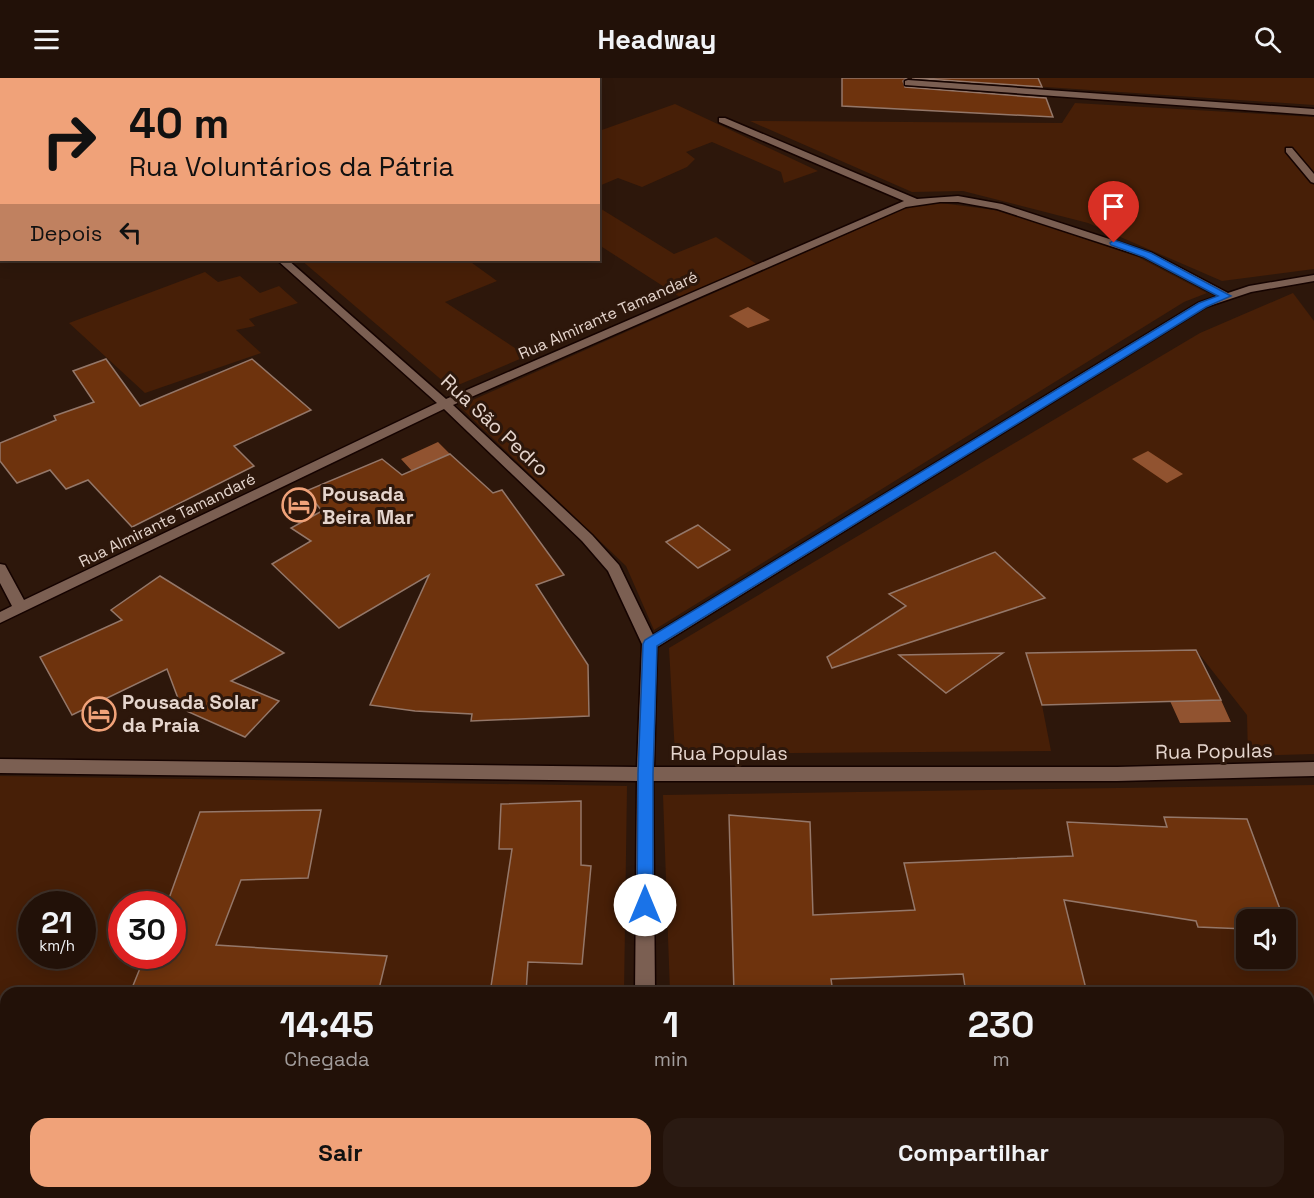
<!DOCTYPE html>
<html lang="pt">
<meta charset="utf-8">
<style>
:root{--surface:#221108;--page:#2a1a12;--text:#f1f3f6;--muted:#a29d9c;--line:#3f3129;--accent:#f0a279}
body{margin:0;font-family:"Space Grotesk",sans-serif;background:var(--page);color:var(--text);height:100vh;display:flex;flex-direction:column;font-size:22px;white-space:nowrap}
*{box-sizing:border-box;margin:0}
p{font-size:20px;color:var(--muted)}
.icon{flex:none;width:33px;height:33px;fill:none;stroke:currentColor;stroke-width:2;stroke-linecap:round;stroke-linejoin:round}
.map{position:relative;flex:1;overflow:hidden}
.details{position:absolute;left:0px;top:909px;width:1314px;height:212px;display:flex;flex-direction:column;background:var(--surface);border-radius:18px 18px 0 0;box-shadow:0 3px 15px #0003,0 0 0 2px var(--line)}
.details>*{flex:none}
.hud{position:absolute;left:0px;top:0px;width:600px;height:183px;box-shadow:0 3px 15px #0003,0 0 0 2px var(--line);background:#f0a279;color:#111;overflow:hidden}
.fabs{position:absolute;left:1236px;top:831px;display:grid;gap:12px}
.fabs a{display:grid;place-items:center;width:60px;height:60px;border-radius:12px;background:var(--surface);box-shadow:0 3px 15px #0003,0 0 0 2px var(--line);font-size:30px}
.speed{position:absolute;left:18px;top:813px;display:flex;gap:12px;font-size:30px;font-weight:700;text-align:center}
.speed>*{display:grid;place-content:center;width:78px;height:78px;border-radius:50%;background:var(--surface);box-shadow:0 3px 15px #0003,0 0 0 2px var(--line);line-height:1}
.speed small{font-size:15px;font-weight:400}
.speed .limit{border:9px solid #d22;background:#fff;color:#111}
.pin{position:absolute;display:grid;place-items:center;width:51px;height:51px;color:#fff;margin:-62px -26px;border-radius:50% 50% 50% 0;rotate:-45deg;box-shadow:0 0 6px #0007}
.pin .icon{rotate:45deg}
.me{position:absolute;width:66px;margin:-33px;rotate:0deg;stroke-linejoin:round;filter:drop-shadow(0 0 4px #0008)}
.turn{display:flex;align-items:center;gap:21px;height:126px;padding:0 30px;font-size:27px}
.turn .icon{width:78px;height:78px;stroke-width:2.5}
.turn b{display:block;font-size:42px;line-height:51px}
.then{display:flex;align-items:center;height:57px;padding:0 30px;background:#0003;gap:12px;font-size:22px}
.eta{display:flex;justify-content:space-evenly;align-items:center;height:102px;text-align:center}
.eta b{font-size:36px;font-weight:700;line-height:42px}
.action{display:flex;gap:12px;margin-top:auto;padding:12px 30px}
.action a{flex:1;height:69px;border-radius:18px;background:var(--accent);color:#111;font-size:24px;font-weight:700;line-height:69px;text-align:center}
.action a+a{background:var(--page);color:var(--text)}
header{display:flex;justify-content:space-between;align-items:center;height:78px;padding:0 30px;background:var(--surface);font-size:27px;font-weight:700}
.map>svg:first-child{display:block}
</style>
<header><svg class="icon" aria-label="menu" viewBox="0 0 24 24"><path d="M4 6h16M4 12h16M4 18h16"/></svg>Headway<svg class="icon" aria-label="search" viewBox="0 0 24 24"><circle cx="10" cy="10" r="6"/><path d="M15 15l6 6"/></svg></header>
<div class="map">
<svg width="1314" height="1120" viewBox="0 0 1314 1120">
<rect width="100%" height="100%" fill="#2d170b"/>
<!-- green -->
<path fill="#471f07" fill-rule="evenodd" d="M912,0H1314V27Z
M1075,25L1314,39V191L1222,203L1088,145L963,113L912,114L750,43L1062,45Z
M675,26L818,93L784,105L781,94L712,64L686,74L695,81L687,89L642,109L618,100L599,108V53Z
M941,125L1002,133L1138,179L1207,215L1184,224L654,552L626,488L459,328L908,129Z
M598,129L674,176L716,159L761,189L680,219L599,167Z
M301,182H468L497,203L445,224L527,278L451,310Z
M205,194L218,204L240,198L260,215L279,208L298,225L249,241L255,248L236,252L261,275L145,315L69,245Z
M1293,215L1314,243V676L1248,678L1247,637L1196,572L1026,575L1042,627L1051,673L675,676L669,570L1200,255Z
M0,698L627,708L624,915H6V1114H622V1120H0ZM32,826H82V878H32ZM122,826H172V878H122Z
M1314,707V1120H676V1114H1308V915H670L663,717ZM1246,842H1286V880H1246Z"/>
<!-- water -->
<path fill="#915330" d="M0,0H373L2,2L0,117Z
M748,229L770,242L748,250L729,238Z
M438,364L450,376L412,393L401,381Z
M1148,373L1183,396L1167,405L1132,381Z
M1221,622L1231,644L1180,645L1170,623Z"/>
<!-- building -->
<path fill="#6e330d" stroke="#947769" stroke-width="1.5" d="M842,0H907L903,3L905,9L1046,20L1053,39L842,28Z
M912,0H1038L1042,9Z
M106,281L140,328L252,281L311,332L234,368L254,388L132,449L88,402L66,411L50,392L17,405L0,383V365L56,342L54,338L94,324L73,293Z
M450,376L493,415L502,412L564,497L536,507L588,587L589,638L471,643L472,636L415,633L370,627L429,497L339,550L272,486L311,463L291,450L322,433L306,413L382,381L402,397Z
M698,447L730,472L698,490L666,464Z
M995,474L1045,520L832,590L827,579L906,528L889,516Z
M160,498L284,575L231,603L279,623L245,659L182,631L167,591L72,637L40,579L122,542L111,532Z
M1196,572L1221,622L1042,627L1026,575Z
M1003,575L946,615L899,577Z
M581,723V787L591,788L582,886L528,884L526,915H490L512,771H499L501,726Z
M321,732L308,800L241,802L216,867L387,878L378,915H130L145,878H172V826H167L200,734Z
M729,737L810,744L813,837L915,832L904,785L1073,778L1067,744L1167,749L1164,739L1247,741L1284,842H1246V851L1198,849L1196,843L1064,822L1087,915H966L963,896L831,901L833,915H734Z"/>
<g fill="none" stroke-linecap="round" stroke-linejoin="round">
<defs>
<path id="minor" d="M908,2L1314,31V37L905,7V3Z
M719,40H725L917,121L958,118L1002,126L1152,175L1228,215L1249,208L1314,197V203L1251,214L1206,229L657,569L654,689H1117L1314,684V698L1117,703H653L655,915H635L637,703L0,695V681L637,689L642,566L608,493L582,463L444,331L0,545V534L12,528L0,505V486L5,487L24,522L437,325L277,182H288L446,321L904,123L719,44ZM940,124H958L997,131L1144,179L1218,218L1198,225L653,557L619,487L592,457L453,327L906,129Z
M1286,70H1292L1314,96V105L1311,104L1286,74Z
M633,1114H655V1120H633Z"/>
</defs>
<!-- minor casing -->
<use href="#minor" stroke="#150300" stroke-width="3"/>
<!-- minor -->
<use href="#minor" fill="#7b5f52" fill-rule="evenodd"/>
</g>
<!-- route -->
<path fill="#1a73e8" stroke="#114b97" stroke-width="1.5" d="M1114,162L1151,175L1231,218L1206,229L657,568L653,696V827L651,833L645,835L639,833L637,827L638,696L643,566L645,562L1199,225L1218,218L1144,179L1111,167L1110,165Z"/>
<!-- icons -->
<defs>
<symbol id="hotel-ring" viewBox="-11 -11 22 22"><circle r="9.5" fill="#2d170b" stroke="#f0a279" stroke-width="1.5"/><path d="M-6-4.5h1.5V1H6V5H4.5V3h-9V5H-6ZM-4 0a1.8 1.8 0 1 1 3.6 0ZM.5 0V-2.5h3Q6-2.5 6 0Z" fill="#f0a279"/></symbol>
</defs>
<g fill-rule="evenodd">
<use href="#hotel-ring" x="280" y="408" width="38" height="38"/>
<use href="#hotel-ring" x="80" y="617" width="38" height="38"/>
</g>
<g text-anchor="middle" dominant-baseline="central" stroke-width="6" stroke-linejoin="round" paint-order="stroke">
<!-- far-street labels -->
<g font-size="16" fill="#e5d5cd" stroke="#2d170b">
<text transform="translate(608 237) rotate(-24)">Rua Almirante Tamandaré</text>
<text transform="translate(167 442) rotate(-26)">Rua Almirante Tamandaré</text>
</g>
<!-- street labels -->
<g font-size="20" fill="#e5d5cd" stroke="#2d170b">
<text transform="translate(495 347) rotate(43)">Rua São Pedro</text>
<text transform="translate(1214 673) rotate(-1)">Rua Populas</text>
<text x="729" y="675">Rua Populas</text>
</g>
<!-- poi labels -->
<g font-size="20" font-weight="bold" fill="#e5d5cd" stroke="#2d170b" text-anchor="start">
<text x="322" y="416">Pousada<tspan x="322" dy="23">Beira Mar</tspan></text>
<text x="122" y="624">Pousada Solar<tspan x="122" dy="23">da Praia</tspan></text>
</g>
</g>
</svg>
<div class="fabs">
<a><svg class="icon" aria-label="sound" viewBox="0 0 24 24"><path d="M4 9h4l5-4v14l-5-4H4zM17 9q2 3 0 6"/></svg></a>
</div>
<div class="speed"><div>21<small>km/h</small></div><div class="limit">30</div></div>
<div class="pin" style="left:1114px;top:165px;background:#d93025"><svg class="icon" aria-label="arrive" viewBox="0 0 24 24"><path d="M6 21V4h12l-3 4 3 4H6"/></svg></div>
<svg class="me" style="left:645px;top:827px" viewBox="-20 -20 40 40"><circle r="19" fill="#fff"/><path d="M0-13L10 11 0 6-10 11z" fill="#1a73e8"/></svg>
<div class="hud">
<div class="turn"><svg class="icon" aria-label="right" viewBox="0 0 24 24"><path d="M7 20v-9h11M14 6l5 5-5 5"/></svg><div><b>40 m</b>Rua Voluntários da Pátria</div></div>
<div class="then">Depois<svg class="icon" aria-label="left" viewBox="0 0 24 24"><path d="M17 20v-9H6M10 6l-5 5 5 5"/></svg></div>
</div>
<section class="details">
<div class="eta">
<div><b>14:45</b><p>Chegada</p></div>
<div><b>1</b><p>min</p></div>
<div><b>230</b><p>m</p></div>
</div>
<div class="action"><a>Sair</a><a>Compartilhar</a></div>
</section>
</div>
